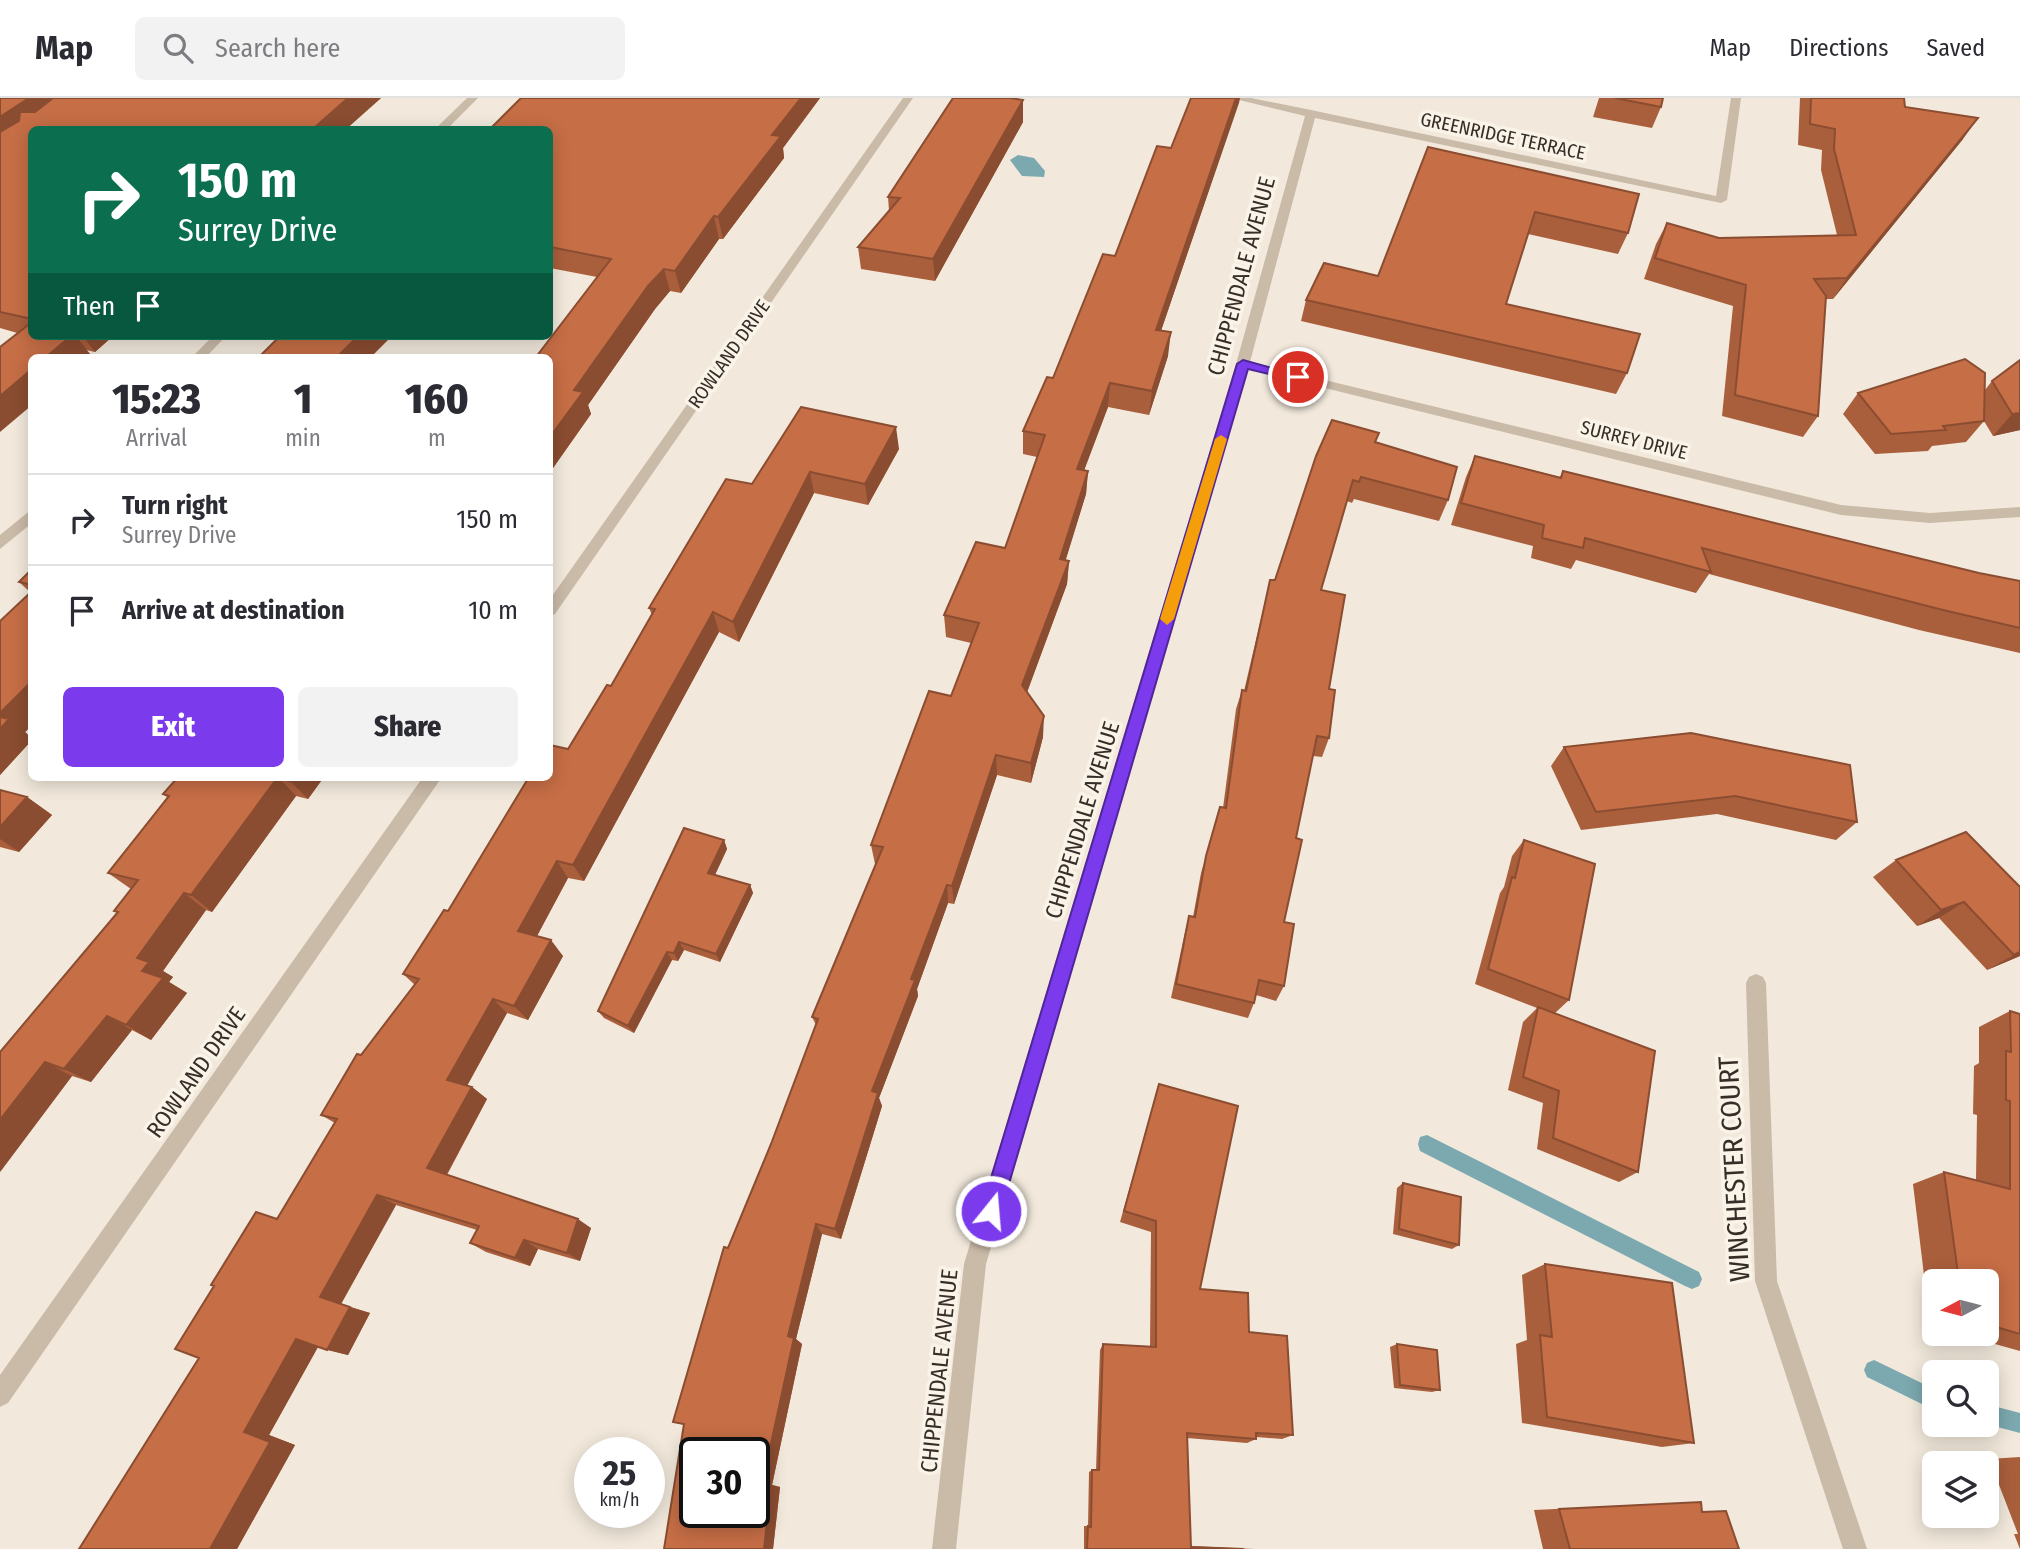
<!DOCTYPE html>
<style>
:root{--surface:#fff;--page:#f2f2f3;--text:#2b2b33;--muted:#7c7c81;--line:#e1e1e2;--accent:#7c3aed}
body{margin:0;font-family:"Fira Sans Condensed",sans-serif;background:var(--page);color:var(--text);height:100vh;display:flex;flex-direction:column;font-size:26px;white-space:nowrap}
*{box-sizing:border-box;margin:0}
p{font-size:23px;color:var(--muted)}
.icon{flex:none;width:38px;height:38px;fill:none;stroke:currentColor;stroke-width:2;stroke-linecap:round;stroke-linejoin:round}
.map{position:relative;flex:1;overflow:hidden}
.drawer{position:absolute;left:28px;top:256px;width:525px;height:427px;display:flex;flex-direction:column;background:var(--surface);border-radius:10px;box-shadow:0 4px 18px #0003}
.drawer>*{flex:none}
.top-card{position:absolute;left:28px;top:28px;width:525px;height:214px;border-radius:10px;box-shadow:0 4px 18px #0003;background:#0b6e4f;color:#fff;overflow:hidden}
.needle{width:46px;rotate:263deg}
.tools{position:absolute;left:1922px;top:1171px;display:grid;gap:14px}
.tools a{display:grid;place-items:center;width:77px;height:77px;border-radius:10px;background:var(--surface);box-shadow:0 4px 18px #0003;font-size:35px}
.speed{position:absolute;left:574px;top:1339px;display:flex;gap:14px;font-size:35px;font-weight:700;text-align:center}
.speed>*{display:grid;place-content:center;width:91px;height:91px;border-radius:50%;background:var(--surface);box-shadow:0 4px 18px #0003;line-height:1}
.speed small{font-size:18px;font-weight:400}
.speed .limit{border:4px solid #111;border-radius:10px;background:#fff;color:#111}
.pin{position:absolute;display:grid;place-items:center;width:60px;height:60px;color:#fff;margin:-30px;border:4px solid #fff;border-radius:50%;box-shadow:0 2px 7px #0007}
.me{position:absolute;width:77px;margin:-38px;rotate:17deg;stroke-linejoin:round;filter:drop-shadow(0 0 5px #0008)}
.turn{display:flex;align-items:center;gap:24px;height:147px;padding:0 35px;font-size:32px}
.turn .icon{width:91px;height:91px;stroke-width:2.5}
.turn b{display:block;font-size:49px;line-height:60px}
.then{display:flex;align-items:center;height:66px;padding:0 35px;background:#0003;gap:14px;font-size:26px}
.eta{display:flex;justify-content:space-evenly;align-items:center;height:119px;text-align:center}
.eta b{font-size:42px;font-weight:800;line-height:49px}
.cta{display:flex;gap:14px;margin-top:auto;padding:14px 35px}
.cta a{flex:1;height:80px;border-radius:10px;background:var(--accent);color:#fff;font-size:28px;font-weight:800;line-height:80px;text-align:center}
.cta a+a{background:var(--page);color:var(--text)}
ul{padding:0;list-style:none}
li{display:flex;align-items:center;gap:21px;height:91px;padding:0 35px;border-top:2px solid var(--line)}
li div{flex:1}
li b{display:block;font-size:26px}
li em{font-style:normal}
header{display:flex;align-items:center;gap:42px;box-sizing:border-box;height:98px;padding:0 35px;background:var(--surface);border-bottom:2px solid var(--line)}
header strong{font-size:33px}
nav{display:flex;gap:38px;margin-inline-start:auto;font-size:24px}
.search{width:490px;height:63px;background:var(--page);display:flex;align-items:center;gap:18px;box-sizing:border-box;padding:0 24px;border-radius:10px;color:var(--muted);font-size:26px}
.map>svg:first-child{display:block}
</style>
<header>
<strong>Map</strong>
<div class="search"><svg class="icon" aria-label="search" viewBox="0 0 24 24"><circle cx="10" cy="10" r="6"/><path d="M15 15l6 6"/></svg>Search here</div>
<nav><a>Map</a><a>Directions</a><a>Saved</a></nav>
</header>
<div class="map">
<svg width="2020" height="1451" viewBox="0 0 2020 1451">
<rect width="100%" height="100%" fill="#f2e9dc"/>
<!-- water -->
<path fill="#7ba9af" d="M1018,57L1034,60L1045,73L1044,79L1022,78L1010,62Z"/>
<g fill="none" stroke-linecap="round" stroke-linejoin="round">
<!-- stream -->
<path fill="#7ba9af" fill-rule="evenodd" d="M1427,1037L1699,1174L1702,1181L1699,1188L1692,1191L1685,1188L1420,1053L1418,1046L1420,1039Z
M1874,1262L1934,1291V1312L1867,1279L1864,1272L1867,1265Z
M1986,1306L2020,1315V1335L1986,1326Z"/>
<!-- minor -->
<path fill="#cabaa8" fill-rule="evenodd" d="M467,0H478L446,32H434Z
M903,0H913L555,516L550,518V501Z
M1231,0H1251L1311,12L1716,98L1731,0H1741L1727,102L1721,105L1315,20L1250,264L1841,407L1930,415L2020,409V419L1930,425L1841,417L1248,271L986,1166L956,1451H932L964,1166L1236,266L1305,18Z
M213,238H226L206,259H192Z
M32,411V425L0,451V437Z
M423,679H442L8,1305L0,1309V1277Z
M1756,876L1763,879L1766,885L1777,1183L1867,1451H1843L1755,1183L1746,885L1749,879Z"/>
</g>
<!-- wall -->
<path fill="#aa5f3c" d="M0,0H381L345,32H32V238H113L95,254L86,252L90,256L0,230Z
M521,0H820L783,50L784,60L723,141H719L681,195L670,193L655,211L588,307L591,316L553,370L550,369V259L597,179L550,170V32Z
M1191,0H1240L1161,233L1168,258L1149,317L1108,309L1084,372L1088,373L1086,396L1065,463H1069L1067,486L1027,594L1043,639L1031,685L997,677L954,806L948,805L917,891L918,898L879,1000L882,1008L841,1141L822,1136L796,1241L802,1246L772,1387L780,1389L773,1451H664L684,1327L673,1324L728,1150L771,1046L816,927L812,919L876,766H875L871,747L951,598L971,545L946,539L944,517L1005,450L1037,359L1023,356V333L1053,280L1171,50Z
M1599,0H1663L1661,9L1652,30L1593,19Z
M1800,0H1904L1905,9L1963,41L1833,201H1826L1818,318L1803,339L1722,318L1733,208L1644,181L1656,146L1667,125L1719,140L1837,137L1821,72L1822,52L1798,47Z
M1023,2V24L935,183L861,171L858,149L889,113L888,99Z
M1428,49L1628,135L1618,156L1528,136L1506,206L1627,275L1616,296L1301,223L1306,202L1378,178Z
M2020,262V332L1993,338L1984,323L1966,344L1932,348L1928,353L1875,356L1843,316L1858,295L1985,292L1992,283Z
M1376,345L1448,402L1439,423L1354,401L1352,405L1347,403L1321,492L1329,591V640L1322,659L1313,658L1296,740L1284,824V888L1276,903L1256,897L1254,905L1248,920L1171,900L1185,834L1189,818L1193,819L1201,775L1220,709L1223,710L1236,611L1242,592L1244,593L1270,482H1275Z
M899,351L868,407L814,395L739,544L719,534L584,783L568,780L537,838L563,858L528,922L507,915L467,988L472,989L487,1001L447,1077L591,1130L580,1163L538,1151L530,1168L486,1154L470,1145L477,1132L396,1107L341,1206L370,1215L348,1257L318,1249L269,1337L295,1347L237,1451L199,1260L277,1121L335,1025L321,1017L361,957L415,887L403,876L448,813L568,651L611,588L652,517L649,510L752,386Z
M1475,358L1560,379L1563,373L1979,475L2020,483V555L1919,532L1709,476L1696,495L1576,462L1571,471L1531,460L1533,448L1451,427L1466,379Z
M32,471V627L25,634L32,642L0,677V523L30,494L19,484Z
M1564,649L1857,724L1836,742L1717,716L1581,732L1551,668Z
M178,679H324L308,701L296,698L212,814L206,812L163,873L173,879L169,884L187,895L151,942L132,932L91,984L72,978L0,1074L117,815L114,813L131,791L108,775L167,699L163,696Z
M0,692L27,699L52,717L19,754L0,749Z
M724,742L727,751L715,777L750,787L753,795L720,864L684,852L678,863L672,862L634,935L604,920L598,913Z
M1524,742L1569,902L1554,916L1638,1074L1619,1084L1537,1051L1543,1005L1508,992L1523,924L1537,910L1475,886L1500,795L1504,789L1512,758Z
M1896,762L2020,789V858L1987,872L1939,820L1917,828L1873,779Z
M2010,913L2020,916V1253L1959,1236H1986V1183H1934V1228L1930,1227L1913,1086L1944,1074L1976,1082L1977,1017L1973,1016L1974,968L1979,965V929Z
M1159,986L1200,1191L1249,1234L1293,1337L1282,1341L1256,1339V1341L1247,1345L1187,1340L1191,1448L1254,1451H1084V1428H1088L1089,1374L1092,1372H1096L1100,1252L1103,1246L1150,1249L1151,1134L1120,1124Z
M1403,1085L1459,1147L1452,1151L1393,1136L1397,1090Z
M1545,1166L1694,1345L1662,1349L1522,1325L1516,1246L1527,1242L1522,1177Z
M1397,1246L1440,1292L1432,1294L1394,1290L1390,1249Z
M2020,1359V1451L2014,1436H2018L1989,1361Z
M1701,1404L1702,1413H1726L1739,1451H1543L1534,1412Z"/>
<!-- shaded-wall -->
<path fill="#8b4d31" d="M29,0H72L0,50V19Z
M348,0H381L345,32H315L314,30Z
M801,0H820L783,50L784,60L723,141L718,119L772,37Z
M1236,0H1240L1239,5L1153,256L1156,232Z
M1023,2V24L935,183L933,161Z
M1978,20L1963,41L1833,201L1847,180Z
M714,118L719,141L681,195L675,173Z
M664,171L670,193L655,211L588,307L591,316L553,370L550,362V339L574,292L648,188Z
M1171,234L1168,258L1149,317L1152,293Z
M71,238H76L90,256L86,259H46Z
M83,238H113L95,254Z
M358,238H392L371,259H337Z
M32,271V307L0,334V298Z
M1110,285L1108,309L1076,394L1077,371Z
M2020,315V332L1993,338L2012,316Z
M896,329L899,351L868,407L865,386Z
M1088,373L1086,396L1059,484L1060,461Z
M810,374L814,395L739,544L733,524Z
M1069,463L1067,486L1022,608V587Z
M713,514L719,534L584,783L573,767Z
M32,583V627L25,634L32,640V642L0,677V615Z
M1044,618L1043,639L1031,685V665Z
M996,657L997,677L954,806L952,788Z
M278,679L296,698L212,814L191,797Z
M293,679H324L308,701L290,683Z
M27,699L52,717L19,754L0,741V729Z
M724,742L727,751L712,783L708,775Z
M557,763L568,780L531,849L518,833Z
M750,787L753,795L720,864L716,856Z
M947,787L948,805L917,891L918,898L879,1000L882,1008L841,1141L835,1131L872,993L911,881Z
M184,795L206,812L163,873L173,879L169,884L187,895L151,942L126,927L137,860Z
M1964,804L1939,820L1917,828L1941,812Z
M551,842L563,858L528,922L514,908Z
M679,844L684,852L678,863L674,855Z
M667,854L672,862L634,935L628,928Z
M2020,854V858L1987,872L2014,857Z
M493,901L507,915L463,995L447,982Z
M107,918L132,932L91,984L64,971Z
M45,964L72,978L0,1074V1022Z
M472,989L487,1001L444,1081L427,1070Z
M377,1097L396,1107L341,1206L320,1199Z
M578,1121L591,1130L580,1163L567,1155Z
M816,1126L822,1136L796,1241L802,1246L772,1387L780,1389L773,1451H764L762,1387L788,1238Z
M524,1142L538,1151L530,1168L515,1160Z
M350,1209L370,1215L348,1257L327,1252Z
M296,1241L319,1247L269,1337L295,1347L237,1451H210L244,1334Z"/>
<!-- building -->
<path fill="#c66e46" stroke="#8b4d31" stroke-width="2" fill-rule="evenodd" d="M0,0H29L0,19Z
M53,0H348L314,30L306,29L303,32H32V221L0,214V34L19,23L20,14H35Z
M521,0H801L772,37L781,38L718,119L714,118L675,173L664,171L648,188L574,292L583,294L550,339V259H536L611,161L550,149V32H489Z
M953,0H1010L1023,2L933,161L858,149L900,100L888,99Z
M1191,0H1236L1156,232L1171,234L1152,293L1110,285L1077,371L1088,373L1060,461L1069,463L1022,587L1044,618L1031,665L996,657L952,788L947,787L911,881L915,882L872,993L878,995L835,1131L816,1126L788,1238L794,1240L762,1387H771L764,1451H664L684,1326L673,1324L724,1149L728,1150L771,1046L818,921L812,919L883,749L871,747L929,593L951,598L979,525L944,517L976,444L1005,450L1045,337L1023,333L1047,279L1053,280L1103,156L1115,158L1157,48L1171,50ZM695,1354H754V1414H695Z
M1615,0H1663L1661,9Z
M1811,0H1904L1905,9L1978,20L1847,180L1814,181L1826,198L1818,318L1735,297L1746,187L1655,160L1667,125L1719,140L1856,137L1834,51L1835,31L1810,26Z
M1428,49L1639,96L1628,135L1535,114L1506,206L1640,236L1627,275L1306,202L1324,165L1378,178Z
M32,224V238H71L46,259H32V271L0,298V249Z
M280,238H358L337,259H259Z
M1965,261L1985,275L1984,323L1943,328L1946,332L1891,336L1858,295Z
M2020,262V315L2012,316L1992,283Z
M801,309L896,329L865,386L810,374L733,524L713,514L573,767L557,763L518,833L551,842L514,908L493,901L447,982L472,989L427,1070L578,1121L567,1155L524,1142L515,1160L470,1145L479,1128L377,1097L320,1199L350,1209L327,1252L296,1241L244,1334L270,1344L210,1451H79L199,1260L175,1251L214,1188L211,1187L256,1114L277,1121L337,1021L321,1017L357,956L361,957L419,881L403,876L444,812L448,813L529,679H550V647L568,651L607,587L611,588L655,511L649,510L726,381L752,386Z
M1332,322L1379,335L1375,344L1457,369L1448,402L1361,379L1359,384L1353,382L1321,492L1345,497L1329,591L1335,592L1329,640L1317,638L1296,740L1302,742L1284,824L1294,826L1284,888L1259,882L1254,905L1176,886L1189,818L1195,819L1206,758L1220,709L1226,710L1242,592L1246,593L1270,482H1275L1316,358Z
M1475,358L1561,380L1563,373L1979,475L2020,483V530L1939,511L1702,450L1711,474L1585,440L1583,450L1542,440L1544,427L1461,405Z
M32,471V487L19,484Z
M32,493V583L0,615V523Z
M0,619L9,621L0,631Z
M1691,635L1850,667L1857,724L1735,698L1596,714L1564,649Z
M178,679H293L290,683L278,679L191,797L184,795L137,860L149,864L142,873L163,880L126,927L107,918L64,971L45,964L0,1022V954L118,814L114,813L138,782L108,775L169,698L163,696Z
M0,692L27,699L0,729Z
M684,730L724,742L708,775L750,787L716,856L679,844L674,855L667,854L628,928L598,913Z
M1966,734L2020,789V854L2014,857L1964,804L1941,812L1896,762Z
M1524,742L1595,766L1569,902L1488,871L1512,779L1515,780Z
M1538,909L1655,953L1638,1074L1553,1040L1559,993L1523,979Z
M2010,913L2020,916V1236L1986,1226V1183H1959L1944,1074L2010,1091V1003L2006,1002V953L2011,954Z
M1159,986L1238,1008L1200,1191L1248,1195L1249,1234L1287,1238L1293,1337L1256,1335V1341L1187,1335L1191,1449L1244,1451H1087L1088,1428L1091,1429L1092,1372H1099L1103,1246L1156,1249V1123L1124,1113Z
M1403,1085L1461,1099L1459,1147L1399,1131Z
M1545,1166L1672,1185L1694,1345L1547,1319L1540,1237L1552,1239Z
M1397,1246L1437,1252L1440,1292L1400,1287Z
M1701,1404L1702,1414L1726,1413L1739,1451H1570L1559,1411Z"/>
<!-- route -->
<path fill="#7c3aed" stroke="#51269a" stroke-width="2" d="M1243,262L1304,279L1298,283L1248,271L1001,1113L998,1119L991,1122L984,1119L981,1113L1237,266Z"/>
<!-- slow -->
<path fill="#f59e0b" d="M1221,337L1227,341L1174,521L1167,527L1160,521L1215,341Z"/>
<g text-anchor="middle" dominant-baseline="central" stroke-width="7" stroke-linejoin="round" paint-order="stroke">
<!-- far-street labels -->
<g font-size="19" fill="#372e28" stroke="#faf3e8">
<text transform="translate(1503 38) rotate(12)">GREENRIDGE TERRACE</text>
<text transform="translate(729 256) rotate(-55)">ROWLAND DRIVE</text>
<text transform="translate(1634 342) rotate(14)">SURREY DRIVE</text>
</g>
<!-- street labels -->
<g font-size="23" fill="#372e28" stroke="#faf3e8">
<text transform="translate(1241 178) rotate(-75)">CHIPPENDALE AVENUE</text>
<text transform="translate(1082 722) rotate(-73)">CHIPPENDALE AVENUE</text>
<text transform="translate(196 974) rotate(-55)">ROWLAND DRIVE</text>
<text transform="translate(939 1273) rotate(-84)">CHIPPENDALE AVENUE</text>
</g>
<!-- near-street labels -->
<g font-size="28" fill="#372e28" stroke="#faf3e8">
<text transform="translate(1734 1071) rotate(-93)">WINCHESTER COURT</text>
</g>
</g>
</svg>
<div class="tools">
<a><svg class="needle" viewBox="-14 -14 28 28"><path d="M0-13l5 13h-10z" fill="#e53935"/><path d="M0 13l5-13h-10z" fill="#7c7c81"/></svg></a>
<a><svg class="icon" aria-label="search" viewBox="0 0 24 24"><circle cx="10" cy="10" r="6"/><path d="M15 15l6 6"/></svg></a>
<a><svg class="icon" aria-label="layers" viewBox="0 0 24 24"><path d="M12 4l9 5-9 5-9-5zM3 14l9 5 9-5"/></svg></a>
</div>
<div class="speed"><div>25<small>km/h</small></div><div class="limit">30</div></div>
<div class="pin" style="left:1298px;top:279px;background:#d93025"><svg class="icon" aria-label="arrive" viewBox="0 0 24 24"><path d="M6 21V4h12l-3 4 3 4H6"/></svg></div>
<svg class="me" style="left:991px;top:1113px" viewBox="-20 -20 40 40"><circle r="17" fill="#7c3aed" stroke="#fff" stroke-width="3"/><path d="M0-11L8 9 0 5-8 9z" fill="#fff"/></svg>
<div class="top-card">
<div class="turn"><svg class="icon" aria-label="right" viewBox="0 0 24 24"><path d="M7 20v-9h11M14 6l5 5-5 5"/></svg><div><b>150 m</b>Surrey Drive</div></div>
<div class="then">Then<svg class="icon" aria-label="arrive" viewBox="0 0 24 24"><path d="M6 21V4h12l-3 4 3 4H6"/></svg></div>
</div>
<section class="drawer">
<div class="eta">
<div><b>15:23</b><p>Arrival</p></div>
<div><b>1</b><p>min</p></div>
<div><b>160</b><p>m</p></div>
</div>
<ul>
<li><svg class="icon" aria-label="right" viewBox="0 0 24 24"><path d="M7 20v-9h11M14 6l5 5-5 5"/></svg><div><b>Turn right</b><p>Surrey Drive</p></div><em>150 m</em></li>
<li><svg class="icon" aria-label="arrive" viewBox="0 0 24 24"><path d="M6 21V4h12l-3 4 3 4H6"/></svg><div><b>Arrive at destination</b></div><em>10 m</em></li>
</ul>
<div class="cta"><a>Exit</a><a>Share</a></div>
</section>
</div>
